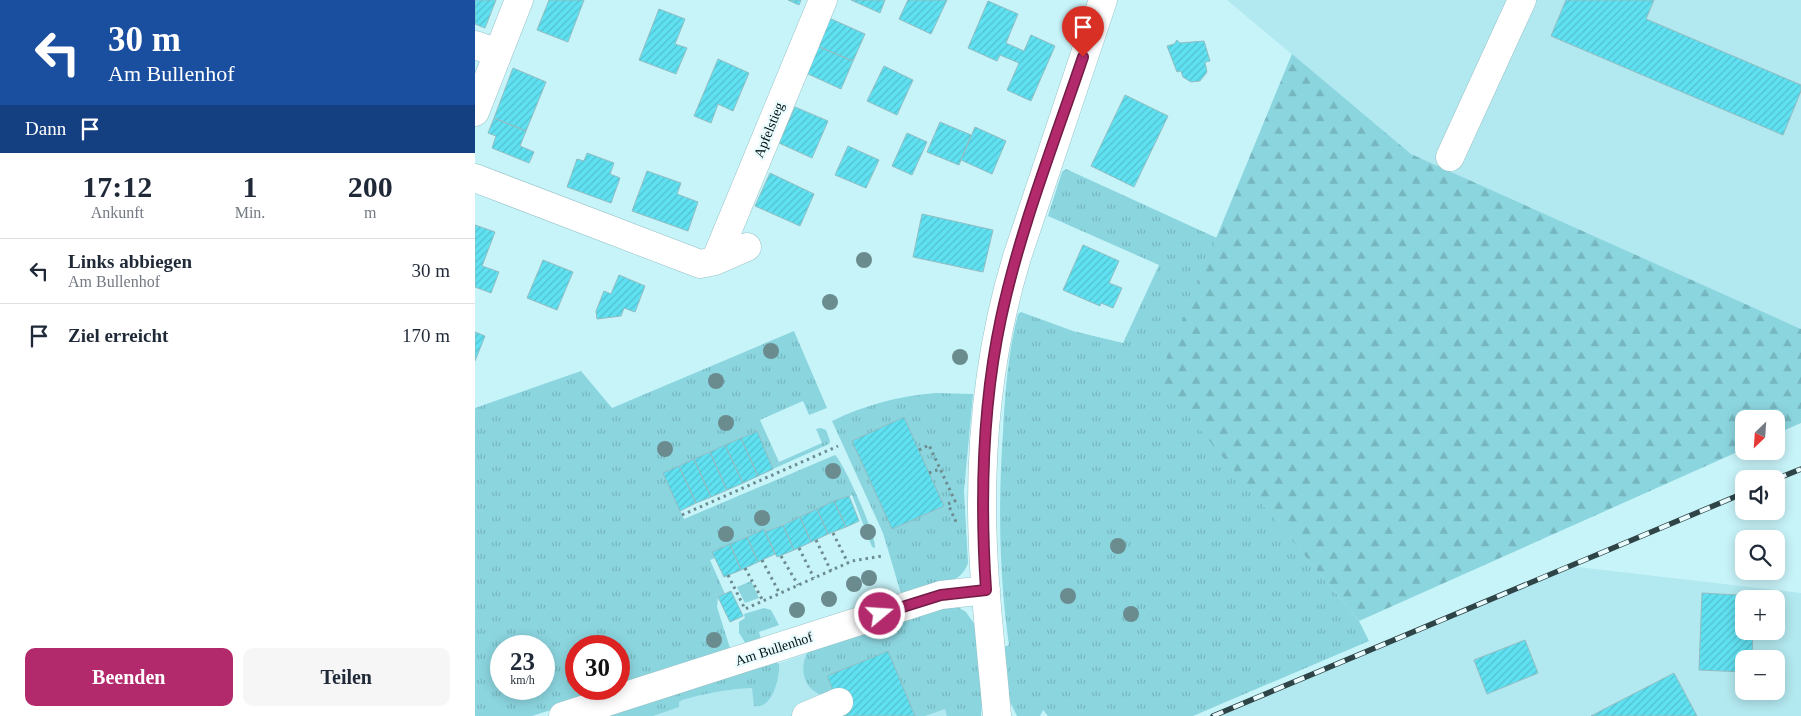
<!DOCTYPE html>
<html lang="de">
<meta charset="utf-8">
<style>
:root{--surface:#fff;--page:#f6f6f7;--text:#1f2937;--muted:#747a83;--line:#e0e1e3;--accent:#b22a6c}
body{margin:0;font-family:"Times New Roman",serif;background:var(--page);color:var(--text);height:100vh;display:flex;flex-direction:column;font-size:19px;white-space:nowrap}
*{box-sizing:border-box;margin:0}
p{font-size:16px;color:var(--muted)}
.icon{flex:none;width:28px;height:28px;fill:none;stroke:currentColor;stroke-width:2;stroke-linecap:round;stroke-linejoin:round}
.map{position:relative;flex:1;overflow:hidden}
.drawer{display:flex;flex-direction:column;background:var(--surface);width:475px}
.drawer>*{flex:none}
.banner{background:#1a4fa0;color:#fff;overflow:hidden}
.needle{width:32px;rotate:205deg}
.tools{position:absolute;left:1260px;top:410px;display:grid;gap:10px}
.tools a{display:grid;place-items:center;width:50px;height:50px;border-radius:10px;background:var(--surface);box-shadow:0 2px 12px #0003;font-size:25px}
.speed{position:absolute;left:15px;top:635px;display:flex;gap:10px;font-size:25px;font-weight:700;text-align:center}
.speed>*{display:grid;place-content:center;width:65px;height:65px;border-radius:50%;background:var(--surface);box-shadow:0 2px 12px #0003;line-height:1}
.speed small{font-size:12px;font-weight:400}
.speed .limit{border:8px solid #d22;background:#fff;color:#111}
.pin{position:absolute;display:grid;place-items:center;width:42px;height:42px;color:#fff;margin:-51px -21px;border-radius:50% 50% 50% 0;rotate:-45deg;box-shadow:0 0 5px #0007}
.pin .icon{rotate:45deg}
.me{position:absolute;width:55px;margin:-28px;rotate:72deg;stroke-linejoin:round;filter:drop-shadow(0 0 4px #0008)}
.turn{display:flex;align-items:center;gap:18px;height:105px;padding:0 25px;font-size:22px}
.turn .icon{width:65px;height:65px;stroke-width:2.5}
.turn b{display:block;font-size:35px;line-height:42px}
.then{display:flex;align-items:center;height:48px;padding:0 25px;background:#0003;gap:10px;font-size:19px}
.eta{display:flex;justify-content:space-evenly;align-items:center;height:85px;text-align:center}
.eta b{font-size:30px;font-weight:700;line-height:35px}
.primary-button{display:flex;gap:10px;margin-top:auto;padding:10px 25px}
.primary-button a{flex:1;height:58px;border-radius:10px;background:var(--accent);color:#fff;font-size:20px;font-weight:700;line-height:58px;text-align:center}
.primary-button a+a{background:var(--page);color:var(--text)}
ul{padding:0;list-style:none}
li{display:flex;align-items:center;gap:15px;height:65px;padding:0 25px;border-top:1px solid var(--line)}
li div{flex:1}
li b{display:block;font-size:19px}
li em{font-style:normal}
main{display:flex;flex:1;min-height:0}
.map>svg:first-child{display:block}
</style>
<main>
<section class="drawer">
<div class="banner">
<div class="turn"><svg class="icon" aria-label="left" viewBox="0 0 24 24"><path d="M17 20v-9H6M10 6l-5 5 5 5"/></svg><div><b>30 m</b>Am Bullenhof</div></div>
<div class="then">Dann<svg class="icon" aria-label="arrive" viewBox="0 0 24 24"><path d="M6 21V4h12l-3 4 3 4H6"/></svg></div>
</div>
<div class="eta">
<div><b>17:12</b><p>Ankunft</p></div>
<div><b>1</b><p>Min.</p></div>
<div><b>200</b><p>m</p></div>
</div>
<ul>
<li><svg class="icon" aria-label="left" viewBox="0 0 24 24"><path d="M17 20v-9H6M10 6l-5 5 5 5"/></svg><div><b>Links abbiegen</b><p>Am Bullenhof</p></div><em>30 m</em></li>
<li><svg class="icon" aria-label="arrive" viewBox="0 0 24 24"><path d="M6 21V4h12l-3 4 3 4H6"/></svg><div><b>Ziel erreicht</b></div><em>170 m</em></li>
</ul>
<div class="primary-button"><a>Beenden</a><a>Teilen</a></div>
</section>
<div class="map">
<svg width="1326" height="716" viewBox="0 0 1326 716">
<defs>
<pattern id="grass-tufts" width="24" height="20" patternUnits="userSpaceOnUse" patternTransform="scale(1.25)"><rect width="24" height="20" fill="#8bd5df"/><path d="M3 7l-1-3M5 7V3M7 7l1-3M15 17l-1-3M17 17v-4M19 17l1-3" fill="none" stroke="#76b6bf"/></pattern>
<pattern id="forest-firs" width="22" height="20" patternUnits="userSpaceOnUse" patternTransform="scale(1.25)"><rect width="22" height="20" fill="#8bd5df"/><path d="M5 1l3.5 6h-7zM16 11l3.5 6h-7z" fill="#76b6bf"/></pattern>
<pattern id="building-hatch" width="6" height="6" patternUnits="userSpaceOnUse" patternTransform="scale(1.25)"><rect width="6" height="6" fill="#60e1f1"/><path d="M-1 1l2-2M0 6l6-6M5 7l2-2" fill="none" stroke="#52c0ce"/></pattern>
</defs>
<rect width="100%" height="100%" fill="#c7f4f9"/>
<!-- built -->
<path fill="#b2e8ef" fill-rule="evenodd" d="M752,0H1326V329L936,154Z
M1094,566L1326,593V716H745ZM1269,599H1301V631H1269ZM1269,659H1301V691H1269Z
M449,616L501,716H151L331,654Z"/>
<!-- grass -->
<path fill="url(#grass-tufts)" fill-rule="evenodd" d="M591,169L742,238L684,379L884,621L894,641L718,716H573L568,710L565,716H542L534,700L529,647L534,645C524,575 523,503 528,432C530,393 533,352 543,314L546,312L598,331L648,343L684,265L573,216L587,172Z
M319,331L352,408L334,415L328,401L285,420L304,462L347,443L341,429L346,428L351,430L355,441L354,444L298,469L281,431L188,473L209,519L360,455C369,463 402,537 400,548L397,547L377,495L290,532L289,529L238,552L240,558L235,560L250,594L243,597L242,607L255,648L144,688V646H101V689H141L57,716H0V408L106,371L137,408ZM26,646H69V689H26Z
M460,393L498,394L489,491L493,563C487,586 446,591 427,597L408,533L357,421C390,405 423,396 460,393Z
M276,581L284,598L270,603L262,587Z
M461,605L483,607L491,612L502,628L507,705L506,716H472L470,709L450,716H440L412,651L353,676L361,696C333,699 320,673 334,649Z
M289,608L296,610L304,625L284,632L286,639L271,644L264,633V622L270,618L269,614Z
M296,659L304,664C305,678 297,710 279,706L277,688C253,689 231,693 207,700L204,702V707L178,716H116Z"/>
<!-- forest -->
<path fill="url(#forest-firs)" d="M817,54L936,154L1326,329V423L1301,434V419H1269V449L884,621L683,379Z"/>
<!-- building -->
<path fill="url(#building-hatch)" stroke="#92bdc2" d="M0,0H21L10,28L0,24Z
M74,0H109L93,42L62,30Z
M313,0H326L324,5Z
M376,0H410L405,13Z
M433,0H472L456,34L424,19Z
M1091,0H1179L1171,19L1326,85V91L1308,135L1076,36Z
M513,1L543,14L531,43L549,51L556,35L580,46L556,101L532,90L544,63L525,55L522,61L493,48Z
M184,9L210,19L200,44L212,48L201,74L164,60Z
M354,18L390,34L378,61L342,46Z
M702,40L705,43L729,41L735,61L730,62L732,72L725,81L716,82L708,77L706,71L702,72L692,46L699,44Z
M342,46L378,61L366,89L331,73Z
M243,59L274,73L258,111L243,104L236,123L219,116Z
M409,66L438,80L422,115L392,101Z
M38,68L71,82L51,131L19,118Z
M650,95L693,116L659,187L616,166Z
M320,107L353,121L337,158L304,143Z
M19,118L51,131L45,146L59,152L54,163L17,148L21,136L13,133Z
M465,122L496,135L484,165L452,152Z
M500,127L531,141L517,174L486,160Z
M432,133L452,142L437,175L417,166Z
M373,146L404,160L391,188L360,175Z
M112,153L139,163L135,174L145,178L136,203L92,187L102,159L109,161Z
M172,171L206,183L202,194L223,202L213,231L157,211Z
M295,173L339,194L325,226L280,206Z
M447,214L518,230L508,272L438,257Z
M0,225L20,232L7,266L24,272L16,293L0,287Z
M608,245L644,261L634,283L647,288L638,308L626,303L625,306L588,290Z
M68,260L98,272L82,310L52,298Z
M144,275L170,286L160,312L149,308L146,316L122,319L121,311L129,291L136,294Z
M0,332L10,336L0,361Z
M429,417L469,506L417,529L377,441Z
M282,431L298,469L283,476L266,438Z
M266,438L283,476L268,483L250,445Z
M250,445L268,483L252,490L235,452Z
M235,452L252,490L236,497L219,459Z
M219,459L236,497L221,503L204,466Z
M204,466L221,503L205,511L188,473Z
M374,496L384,521L371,527L359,501Z
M359,501L371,527L353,534L342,509Z
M342,509L353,534L336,542L325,517Z
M325,517L336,542L319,550L308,525Z
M308,525L319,550L302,557L290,532Z
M289,529L300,554L283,562L272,537Z
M272,537L283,562L266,570L255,544Z
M255,544L266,570L249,577L237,552Z
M256,591L268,616L255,622L243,597Z
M1227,593L1279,596V599H1269V631H1278L1277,659H1269V672L1224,670Z
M1050,640L1063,673L1012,694L999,660Z
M413,651L440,716H369L352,676Z
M1199,673L1222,716H1116Z"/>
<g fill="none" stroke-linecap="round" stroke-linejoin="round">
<defs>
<path id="minor" d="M0,45L23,53
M0,112L44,0
M975,157L1047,0
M0,178L225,264L240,261L272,247
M240,261L348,0
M88,716L466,595L511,590
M331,716L364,702
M522,716C516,646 507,575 507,504C507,421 518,336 542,257L628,0"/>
</defs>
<!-- minor casing -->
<use href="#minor" stroke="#97c2c8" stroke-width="29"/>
<!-- path -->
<path stroke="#6c8c8f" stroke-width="3" stroke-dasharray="2.5 4" stroke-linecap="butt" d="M444,450L454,445L480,501L473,504L482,524
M454,473L465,469
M207,515L363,446
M358,533L373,563
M341,540L356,571
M324,548L339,578
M306,556L323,585
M287,560L305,594
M270,568L288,601
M253,575L270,609L377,561L407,556"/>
<!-- minor -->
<use href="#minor" stroke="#fff" stroke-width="28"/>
<defs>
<path id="rail" d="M1301,479L1326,469
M738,716L1269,493"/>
</defs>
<!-- rail casing -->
<use href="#rail" stroke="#2e4447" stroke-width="5.5"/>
<!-- rail -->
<use href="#rail" stroke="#eafbfe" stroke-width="4" stroke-dasharray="11" stroke-linecap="butt"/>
</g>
<!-- trees -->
<g fill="#6b8c8f">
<circle cx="389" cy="260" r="8"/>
<circle cx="355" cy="302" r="8"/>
<circle cx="296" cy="351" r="8"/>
<circle cx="485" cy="357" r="8"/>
<circle cx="241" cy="381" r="8"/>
<circle cx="251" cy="423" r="8"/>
<circle cx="190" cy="449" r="8"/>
<circle cx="358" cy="471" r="8"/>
<circle cx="287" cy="518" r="8"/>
<circle cx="393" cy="532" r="8"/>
<circle cx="251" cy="534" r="8"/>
<circle cx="643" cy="546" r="8"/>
<circle cx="394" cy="578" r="8"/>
<circle cx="379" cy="584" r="8"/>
<circle cx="593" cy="596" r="8"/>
<circle cx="354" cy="599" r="8"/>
<circle cx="322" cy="610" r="8"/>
<circle cx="656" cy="614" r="8"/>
<circle cx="239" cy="640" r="8"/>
</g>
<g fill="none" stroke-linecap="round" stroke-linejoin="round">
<defs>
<path id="route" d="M405,614L466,595L511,590C505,499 507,407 526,318C545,229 579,143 608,57"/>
</defs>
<!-- route casing -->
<use href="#route" stroke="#741b46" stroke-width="12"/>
<!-- route -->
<use href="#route" stroke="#b22a6c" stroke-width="9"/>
</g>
<g text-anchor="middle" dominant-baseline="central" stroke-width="4.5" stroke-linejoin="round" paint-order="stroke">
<!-- street labels -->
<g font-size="14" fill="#041416" stroke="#eafbfe">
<text transform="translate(294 130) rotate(-68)">Apfelstieg</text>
<text transform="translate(299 649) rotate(-18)">Am Bullenhof</text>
</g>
</g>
</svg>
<div class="tools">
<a><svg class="needle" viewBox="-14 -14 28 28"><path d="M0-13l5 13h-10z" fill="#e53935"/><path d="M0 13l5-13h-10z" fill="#747a83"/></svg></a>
<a><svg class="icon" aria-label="sound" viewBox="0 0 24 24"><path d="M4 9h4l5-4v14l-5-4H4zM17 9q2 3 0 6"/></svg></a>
<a><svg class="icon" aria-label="search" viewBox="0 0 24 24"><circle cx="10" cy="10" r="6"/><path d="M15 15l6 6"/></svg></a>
<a>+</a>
<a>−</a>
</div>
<div class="speed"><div>23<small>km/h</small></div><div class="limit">30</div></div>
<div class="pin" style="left:608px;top:57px;background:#d93025"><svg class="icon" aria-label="arrive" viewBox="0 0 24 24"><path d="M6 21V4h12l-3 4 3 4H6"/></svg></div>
<svg class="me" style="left:405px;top:614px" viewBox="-20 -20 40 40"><circle r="17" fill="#b22a6c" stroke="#fff" stroke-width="3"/><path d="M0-11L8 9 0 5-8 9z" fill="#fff"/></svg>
</div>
</main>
